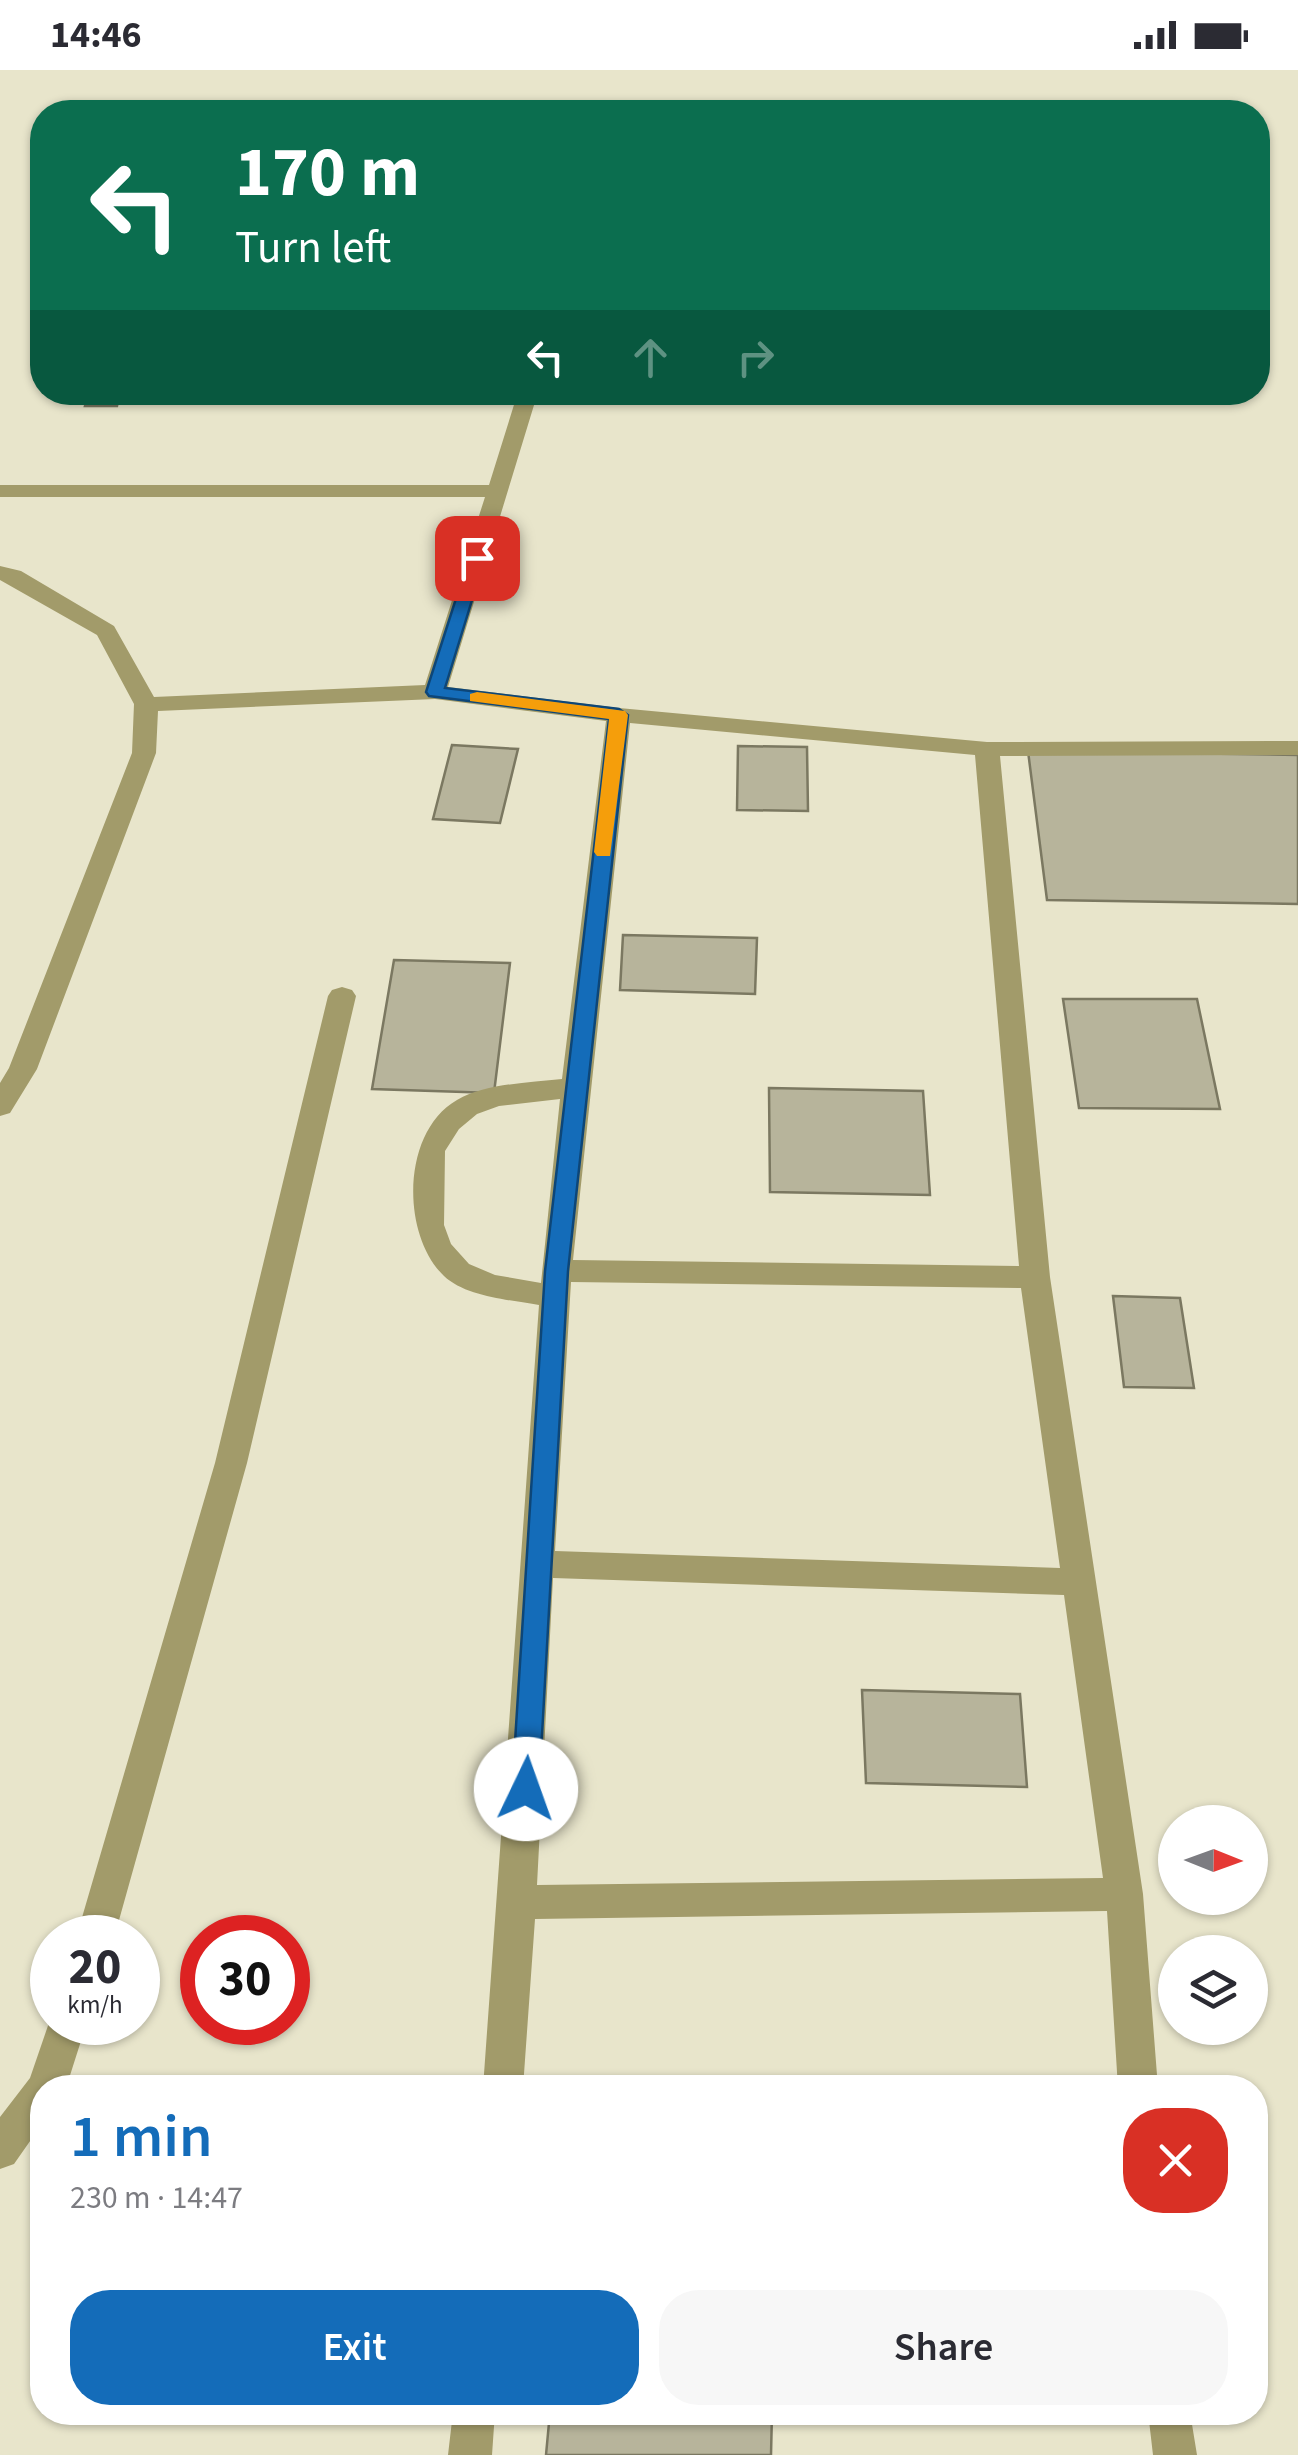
<!DOCTYPE html>
<meta charset="utf-8">
<style>
:root{--surface:#fff;--page:#f7f7f7;--text:#2b2b33;--muted:#7c7c81;--accent:#146cb9}
body{margin:0;font-family:"Source Sans 3",sans-serif;background:var(--page);color:var(--text);height:100vh;display:flex;flex-direction:column;font-size:38px;white-space:nowrap}
*{box-sizing:border-box;margin:0}
p{font-size:32px;color:var(--muted)}
.icon{flex:none;width:55px;height:55px;fill:none;stroke:currentColor;stroke-width:2;stroke-linecap:round;stroke-linejoin:round}
.map{position:relative;flex:1;overflow:hidden}
.drawer{position:absolute;left:30px;top:2005px;width:1238px;height:350px;display:flex;flex-direction:column;background:var(--surface);border-radius:40px;box-shadow:0 2px 8px #0004}
.drawer>*{flex:none}
.guide{position:absolute;left:30px;top:30px;width:1240px;height:305px;border-radius:40px;box-shadow:0 2px 8px #0004;background:#0b6e4f;color:#fff;overflow:hidden}
.needle{width:65px;rotate:91deg}
.buttons{position:absolute;left:1158px;top:1735px;display:grid;gap:20px}
.buttons a{display:grid;place-items:center;width:110px;height:110px;border-radius:50%;background:var(--surface);box-shadow:0 2px 8px #0004;font-size:50px}
.speed{position:absolute;left:30px;top:1845px;display:flex;gap:20px;font-size:50px;font-weight:700;text-align:center}
.speed>*{display:grid;place-content:center;width:130px;height:130px;border-radius:50%;background:var(--surface);box-shadow:0 2px 8px #0004;line-height:1}
.speed small{font-size:25px;font-weight:400}
.speed .limit{border:15px solid #d22;background:#fff;color:#111}
.pin{position:absolute;display:grid;place-items:center;width:85px;height:85px;color:#fff;margin:-42px;border-radius:20px;box-shadow:0 5px 15px #0006}
.me{position:absolute;width:110px;margin:-55px;rotate:3deg;stroke-linejoin:round;filter:drop-shadow(0 0 8px #0008)}
.turn{display:flex;align-items:center;gap:35px;height:210px;padding:0 40px;font-size:45px}
.turn .icon{width:130px;height:130px;stroke-width:2.5}
.turn b{display:block;font-size:70px;line-height:85px}
.lanes{display:flex;align-items:center;height:95px;padding:0 40px;background:#0003;justify-content:center;gap:50px;direction:ltr}
.lanes .off{opacity:.35}
.round{display:grid;place-items:center;flex:none;width:105px;height:105px;border-radius:40px;background:var(--page)}
.headline{display:flex;align-items:center;justify-content:space-between;height:170px;padding:0 40px}
h1{font-size:60px;font-weight:600;line-height:75px;color:var(--accent)}
.primary-button{display:flex;gap:20px;margin-top:auto;padding:20px 40px}
.primary-button a{flex:1;height:115px;border-radius:40px;background:var(--accent);color:#fff;font-size:40px;font-weight:600;line-height:115px;text-align:center}
.primary-button a+a{background:var(--page);color:var(--text)}
.status{display:flex;justify-content:space-between;align-items:center;height:70px;padding:0 50px;background:var(--surface);direction:ltr}
.status svg{height:28px;fill:currentColor}
.map>svg:first-child{display:block}
</style>
<div class="status"><b>14:46</b><svg viewBox="0 0 49 12"><path d="M0 12V9h3v3zM5 12V6h3v6zM10 12V3h3v9zM15 12V0h3v12zM26 1h20v11H26zM47 4h2v5h-2z"/></svg></div>
<div class="map">
<svg width="1298" height="2385" viewBox="0 0 1298 2385">
<rect width="100%" height="100%" fill="#e8e5cb"/>
<!-- building -->
<path fill="#b7b49b" stroke="#7b7861" stroke-width="2.5" d="M89,322H120L117,336H85Z
M452,675L518,679L500,753L433,749Z
M738,676L807,677L808,741L737,740Z
M1028,681L1298,685V834L1047,830Z
M623,865L757,868L755,924L620,920Z
M394,890L510,893L494,1023L372,1019Z
M1063,929H1197L1220,1039L1079,1038Z
M769,1018L923,1021L930,1125L770,1122Z
M1113,1226L1180,1228L1194,1318L1124,1317Z
M862,1620L1020,1624L1027,1717L866,1713Z
M550,2342H772L771,2385H546Z"/>
<g fill="none" stroke-linecap="round" stroke-linejoin="round">
<!-- minor -->
<path fill="#a29b6a" fill-rule="evenodd" d="M518,322H538L448,617L619,638L987,672L1298,671V685L1000,686L1050,1207L1143,1824L1158,2018H1118L1107,1841L535,1849L523,2018H483L539,1235C511,1230 466,1227 444,1206C401,1165 401,1062 457,1030C487,1013 528,1013 562,1009L606,651L435,629L158,641L156,683L37,999L10,1043L0,1046V1013L9,998L132,683L134,634L97,565L0,510V496L21,501L114,556L154,627L425,615L485,427H0V415H489ZM630,653L975,685L1019,1196L573,1190ZM560,1029L541,1213L495,1205L469,1194L451,1174L444,1155L445,1081L459,1059L477,1044L499,1036ZM571,1212L1021,1218L1060,1498L555,1481ZM553,1508L1064,1525L1103,1808L537,1815Z
M342,917L352,920L356,926L247,1393L114,1868H76L215,1393L328,926L332,920Z
M52,1944V1952H87L66,2018H42V2054L14,2094L0,2099V2047L30,2008Z
M453,2342H495L492,2385H448Z
M1148,2342H1190L1197,2385H1153Z"/>
</g>
<!-- route -->
<path fill="#146cb9" stroke="#0d4678" stroke-width="2.5" d="M477,483L485,488L445,618L619,639L628,645L568,1201L539,1719L535,1727L526,1731L516,1727L512,1719L545,1201L609,649L429,626L426,622L469,488Z"/>
<!-- slow -->
<path fill="#f59e0b" d="M477,622L625,641L628,645L610,786H597L594,782L609,649L470,631V624Z"/>
</svg>
<div class="buttons">
<a><svg class="needle" viewBox="-14 -14 28 28"><path d="M0-13l5 13h-10z" fill="#e53935"/><path d="M0 13l5-13h-10z" fill="#7c7c81"/></svg></a>
<a><svg class="icon" aria-label="layers" viewBox="0 0 24 24"><path d="M12 4l9 5-9 5-9-5zM3 14l9 5 9-5"/></svg></a>
</div>
<div class="speed"><div>20<small>km/h</small></div><div class="limit">30</div></div>
<div class="pin" style="left:477px;top:488px;background:#d93025"><svg class="icon" aria-label="arrive" viewBox="0 0 24 24"><path d="M6 21V4h12l-3 4 3 4H6"/></svg></div>
<svg class="me" style="left:526px;top:1719px" viewBox="-20 -20 40 40"><circle r="19" fill="#fff"/><path d="M0-13L10 11 0 6-10 11z" fill="#146cb9"/></svg>
<div class="guide">
<div class="turn"><svg class="icon" aria-label="left" viewBox="0 0 24 24"><path d="M17 20v-9H6M10 6l-5 5 5 5"/></svg><div><b>170 m</b>Turn left</div></div>
<div class="lanes"><svg class="icon" aria-label="left" viewBox="0 0 24 24"><path d="M17 20v-9H6M10 6l-5 5 5 5"/></svg><svg class="icon off" aria-label="ahead" viewBox="0 0 24 24"><path d="M12 20V5M6 11l6-6 6 6"/></svg><svg class="icon off" aria-label="right" viewBox="0 0 24 24"><path d="M7 20v-9h11M14 6l5 5-5 5"/></svg></div>
</div>
<section class="drawer">
<div class="headline"><div><h1>1 min</h1><p>230 m · 14:47</p></div><a class="round" style="background:#d93025;color:#fff"><svg class="icon" aria-label="close" viewBox="0 0 24 24"><path d="M6 6l12 12M18 6L6 18"/></svg></a></div>
<div class="primary-button"><a>Exit</a><a>Share</a></div>
</section>
</div>
